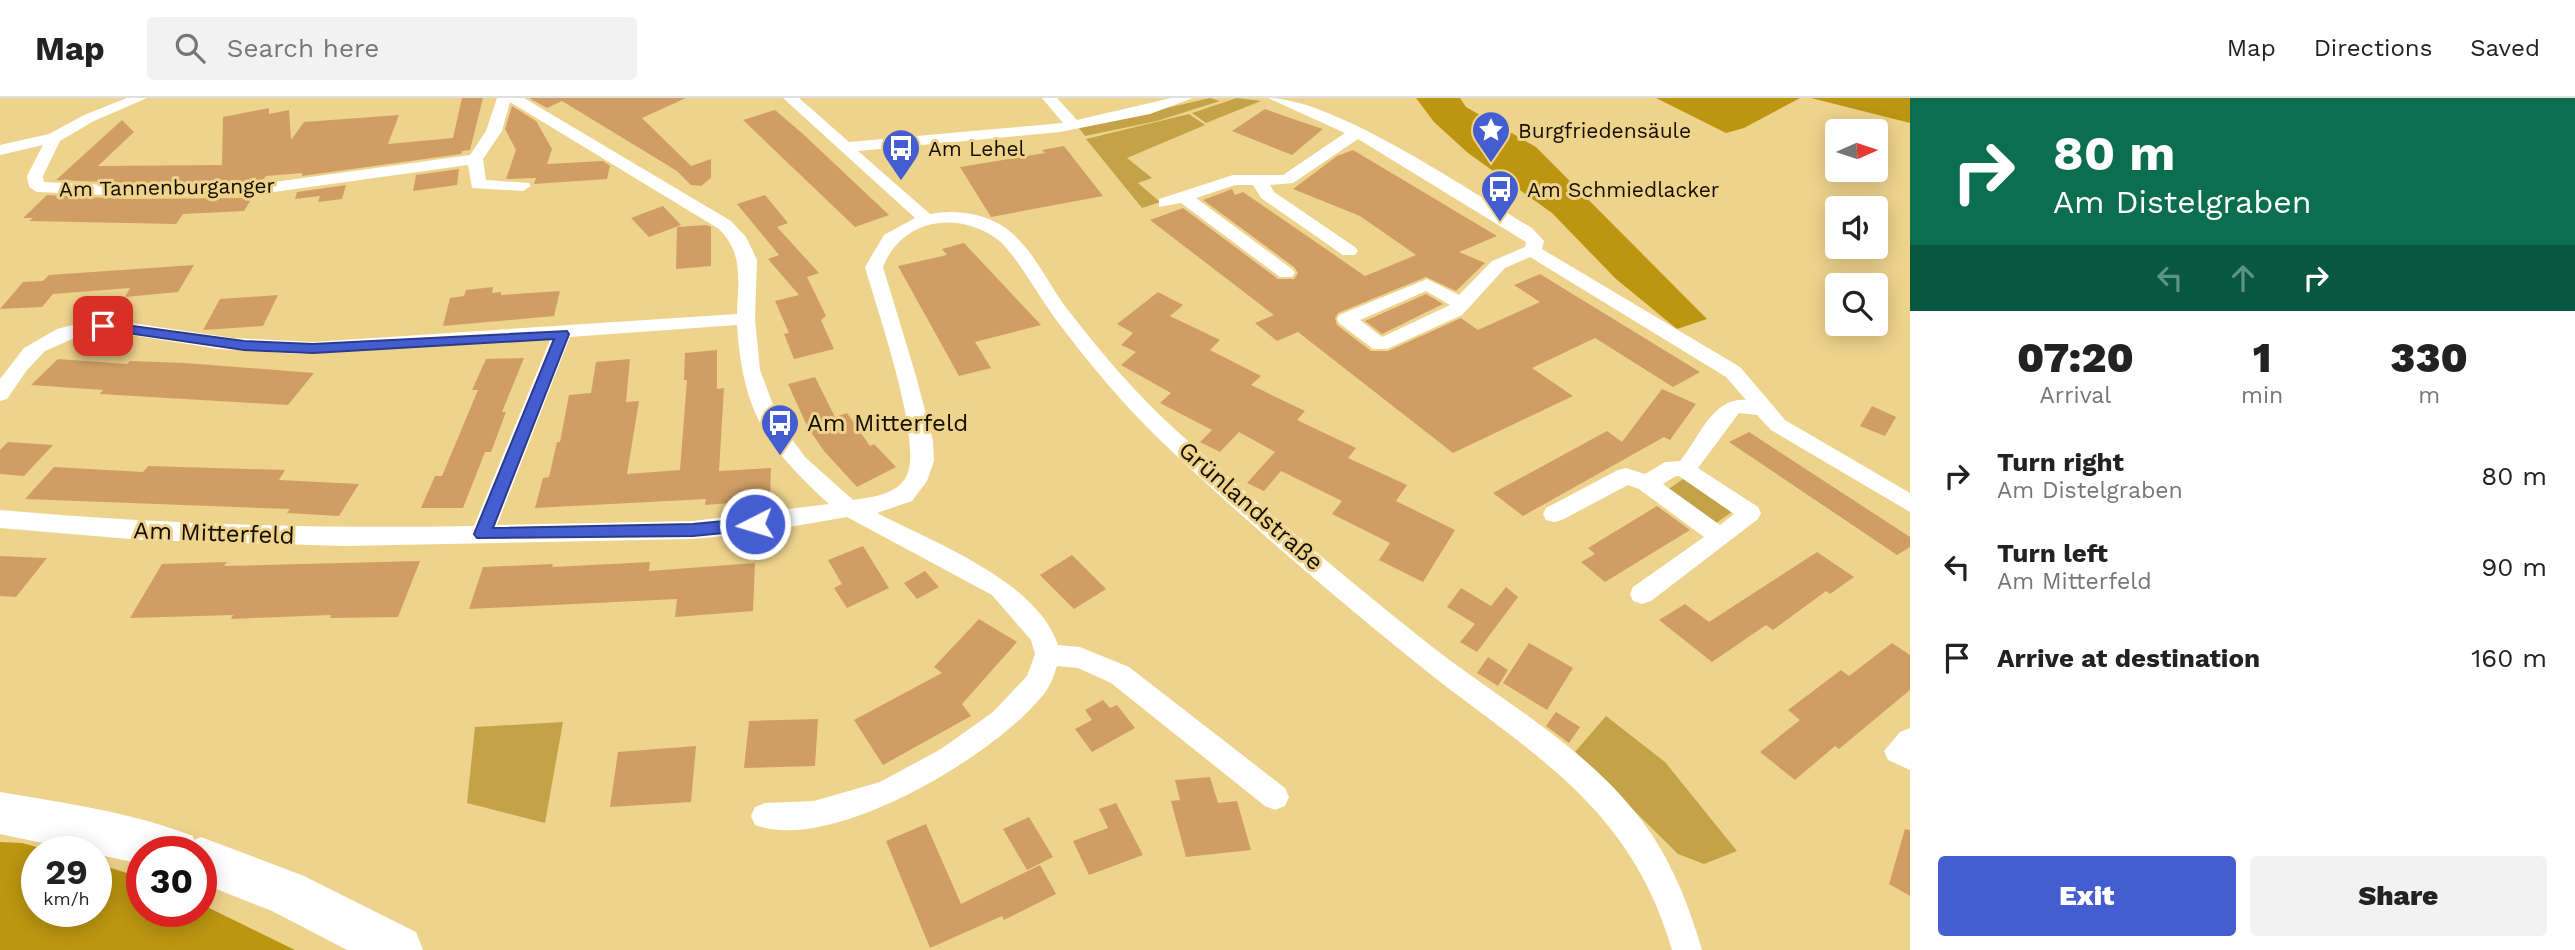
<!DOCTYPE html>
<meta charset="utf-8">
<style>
:root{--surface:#fff;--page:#f2f2f2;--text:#222;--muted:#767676;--line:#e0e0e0;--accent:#445dd1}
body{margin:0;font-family:"Work Sans",sans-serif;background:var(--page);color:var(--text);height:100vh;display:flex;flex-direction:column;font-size:26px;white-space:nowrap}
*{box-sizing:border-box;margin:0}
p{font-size:23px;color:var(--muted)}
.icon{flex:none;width:38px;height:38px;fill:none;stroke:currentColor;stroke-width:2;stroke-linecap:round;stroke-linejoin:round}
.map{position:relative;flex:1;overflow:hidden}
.side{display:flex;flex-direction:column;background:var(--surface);width:665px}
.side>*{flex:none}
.top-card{background:#0b6e4f;color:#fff;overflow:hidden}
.needle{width:46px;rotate:87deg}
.buttons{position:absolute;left:1825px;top:21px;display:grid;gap:14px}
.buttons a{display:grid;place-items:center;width:63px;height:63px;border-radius:7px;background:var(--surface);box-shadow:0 4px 18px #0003;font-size:35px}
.speed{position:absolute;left:21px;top:738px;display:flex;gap:14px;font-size:35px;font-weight:700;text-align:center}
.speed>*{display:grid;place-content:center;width:91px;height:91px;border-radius:50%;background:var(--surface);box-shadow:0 4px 18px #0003;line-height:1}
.speed small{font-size:18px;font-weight:400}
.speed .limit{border:10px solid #d22;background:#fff;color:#111}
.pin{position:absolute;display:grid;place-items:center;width:60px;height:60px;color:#fff;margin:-30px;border-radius:14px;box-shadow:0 4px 10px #0006}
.me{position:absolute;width:77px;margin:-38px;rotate:265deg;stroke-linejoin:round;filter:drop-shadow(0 0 5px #0008)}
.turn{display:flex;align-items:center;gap:24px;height:147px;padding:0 28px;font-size:32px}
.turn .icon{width:91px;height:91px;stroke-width:2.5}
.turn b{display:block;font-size:49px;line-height:60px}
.lanes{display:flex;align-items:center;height:66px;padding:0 28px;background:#0003;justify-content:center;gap:35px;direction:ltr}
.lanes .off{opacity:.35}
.eta{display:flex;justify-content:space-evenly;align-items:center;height:119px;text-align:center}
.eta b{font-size:42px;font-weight:800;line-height:49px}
.primary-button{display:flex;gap:14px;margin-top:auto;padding:14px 28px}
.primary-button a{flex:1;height:80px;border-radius:7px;background:var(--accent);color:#fff;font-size:28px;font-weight:800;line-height:80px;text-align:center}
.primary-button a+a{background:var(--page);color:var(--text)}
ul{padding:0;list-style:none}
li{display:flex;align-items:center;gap:21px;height:91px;padding:0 28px}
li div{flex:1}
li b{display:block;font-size:26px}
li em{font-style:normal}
header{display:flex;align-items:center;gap:42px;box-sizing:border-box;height:98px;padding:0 35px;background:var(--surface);border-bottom:2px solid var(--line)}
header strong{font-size:33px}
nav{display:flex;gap:38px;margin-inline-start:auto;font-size:24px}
.search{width:490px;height:63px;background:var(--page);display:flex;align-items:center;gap:18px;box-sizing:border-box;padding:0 24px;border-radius:7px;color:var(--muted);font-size:26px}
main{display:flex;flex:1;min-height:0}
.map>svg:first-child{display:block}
</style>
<header>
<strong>Map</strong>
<div class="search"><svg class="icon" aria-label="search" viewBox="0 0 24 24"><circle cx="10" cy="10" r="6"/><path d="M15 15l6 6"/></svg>Search here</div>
<nav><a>Map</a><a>Directions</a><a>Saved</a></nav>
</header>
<main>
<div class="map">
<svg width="1910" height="852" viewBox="0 0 1910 852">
<rect width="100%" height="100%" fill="#eed38c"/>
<!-- green -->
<path fill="#c4a348" d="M1210,0L1220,3L1157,23L1085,38L1079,30Z
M1237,0L1261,3L1206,25L1192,15Z
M1189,16L1205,27L1127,60L1152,80L1138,85L1160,104L1142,110L1086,41Z
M1683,381L1732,414L1716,425L1667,392Z
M1606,618L1665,664L1737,753L1704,766L1678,756L1575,654Z
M563,624L545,725L467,705L475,629Z"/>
<!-- forest -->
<path fill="#bc9611" d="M1416,0H1460L1466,9L1536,49L1707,221L1677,231L1616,181L1552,115L1468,55L1434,24Z
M1656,0H1800L1744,30L1726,35Z
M1811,0H1910V25Z
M0,744L22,745L55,754H37V814H96V765L142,780V814H201V806L295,852H0Z"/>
<!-- building -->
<path fill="#d09e65" d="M462,0H483L470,52L462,53L461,56L302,78V75L266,78L262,83L253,84L128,85L56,82L122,22L134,34L98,68L222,67L223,19L269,10V16L289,12L291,42L304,24L399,17L388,46L453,40Z
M529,0H686L642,20L691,68L711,61V80L701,88L691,87L677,73L562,3L547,10Z
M512,8L536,23L552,51L547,66L603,63L610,68L607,81L534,86L536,80L506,81L516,52L505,31Z
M1265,11L1290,20L1323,31L1292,57L1232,33Z
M775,12L803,36L889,117L855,129L743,22Z
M1064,48L1103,98L991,119L960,69L1045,55L1042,52Z
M1353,52L1497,138L1459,154L1485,165L1456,193L1426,179L1338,215L1335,220L1337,227L1371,253H1388L1461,220L1478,232L1540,204L1514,187L1540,176L1700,274L1673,289L1595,240L1532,270L1573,298L1453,355L1298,234L1277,243L1255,225L1274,217L1150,122L1183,110L1278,181H1294L1298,175L1294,169L1203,102L1232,91L1235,97L1243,94L1365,178L1416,157L1360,118L1293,91L1337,58Z
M459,71L457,87L413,93L416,77Z
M346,87L342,101L318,104L320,98L295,101L297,94Z
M47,97L128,101L252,100L244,113L183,116L176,126L29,123L33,120H23Z
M765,97L788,125L777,129L819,175L807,179L826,218L821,222L834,251L794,261L784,236L789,235L775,203L799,197L768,161L779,157L737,106Z
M663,108L681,127L649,139L631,120Z
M707,127L711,129V168L676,171L677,129Z
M964,145L1041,227L975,244L991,270L959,278L898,168L947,157L942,151Z
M194,167L178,194L125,199L130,190L53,196L42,209L0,211L23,184L43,183L49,177Z
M493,189L492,195L501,194V197L560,193L554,218L443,228L450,200L464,198L466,192Z
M1158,194L1183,207L1170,218L1220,242L1210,252L1261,278L1251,287L1305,313L1297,322L1356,350L1348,360L1407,387L1396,403L1455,432L1423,484L1379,462L1390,445L1332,416L1342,403L1281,373L1264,393L1247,385L1275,354L1239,334L1220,354L1200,344L1212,332L1160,305L1171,295L1121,267L1136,254L1121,247L1133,235L1117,226Z
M1426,196L1443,206L1382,236L1365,223Z
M278,197L263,228L203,232L220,201Z
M717,252V291L724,290L719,373L771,370L770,402L705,407L706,401L535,410L543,380L549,379L557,344H560L569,297L591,295L596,264L630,261L626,304L639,303L627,376L680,372L687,282H684L685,255Z
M524,260L502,314H506L491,354H485L463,410H421L435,378H442L478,292H472L486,261Z
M58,261L127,266L130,263L185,265L314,275L288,307L100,296L103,292L31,287Z
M815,279L835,319L847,315L870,348L874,346L896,369L857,389L824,353L808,330L788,286Z
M1662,291L1696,306L1670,342L1664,339L1523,418L1493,395L1607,333L1622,344Z
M1872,308L1896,319L1885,338L1860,328Z
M1749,334L1910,439V449L1897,457L1729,344Z
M8,344L53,347L24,378L0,376V352Z
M148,368L285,372L279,382L359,386L339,418L287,415L290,411L25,401L54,369L143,374Z
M1657,408L1690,432L1605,484L1581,464L1595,456L1588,450Z
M863,448L889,490L847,510L834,490L842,486L828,462Z
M1817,454L1854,479L1830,496L1826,493L1773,532L1766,527L1712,564L1659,522L1685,506L1709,524Z
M1072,457L1106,491L1074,511L1040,477Z
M0,458L47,460L16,499L0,498Z
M420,463L398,519L330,520L331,517L231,521L233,517L130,520L162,466L227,464L224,468Z
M650,464L649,473L755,465L753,513L675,519L677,501L469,511L483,469L553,466L552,469Z
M925,473L939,489L917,501L904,485Z
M1506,489L1518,499L1477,554L1460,544L1475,526L1447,509L1461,490L1491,508Z
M979,521L1017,544L962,606L971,618L883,667L854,622L942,575L934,569Z
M1529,545L1573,570L1547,612L1503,585Z
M1892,545L1910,557V592L1839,651L1835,648L1795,682L1760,654L1800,622L1788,612L1841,572L1849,578Z
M1488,559L1508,572L1498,588L1477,575Z
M1103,602L1110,610L1117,607L1135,630L1092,654L1075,631L1092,622L1085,612Z
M1556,614L1580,629L1569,645L1546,628Z
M818,621L815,668L744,670L749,623Z
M696,648L691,704L610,709L618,654Z
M1210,679L1218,705L1237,703L1251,752L1186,759L1171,703L1180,702L1175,682Z
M1116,705L1143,757L1089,777L1073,743L1108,730L1099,711Z
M1029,719L1053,759L1027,772L1003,731Z
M926,726L961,806L1040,767L1056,796L1004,822L1002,818L930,850L886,743Z
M1905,731L1910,732V798L1889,786Z"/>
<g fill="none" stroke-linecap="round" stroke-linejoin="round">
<!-- street -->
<path fill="#fff" fill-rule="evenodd" d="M127,0H147L94,23L60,43L43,78L44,84L128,88L253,87L470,57L486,33L497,0H524L731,123L746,139L757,162L755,221L760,272L780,325L805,359L853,402C872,399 896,397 906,379C925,347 876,209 865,169L884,137L915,120L783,0H799L849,44L1063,25L1042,0H1057L1077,22L1171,0H1193L1150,16L1060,34L858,53L930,116C954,111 984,115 1004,129C1033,149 1047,185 1068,212C1101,255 1138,298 1178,334C1258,407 1342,477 1426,544C1498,601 1586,648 1642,723C1671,761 1689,807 1702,852H1672C1628,700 1522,652 1409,559C1324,490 1240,418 1161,343C1122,305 1086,262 1054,219C1036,194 1022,167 1002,145C963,112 903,118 883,169L916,278L933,343L934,363L927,383L912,403L877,415C933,444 1037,483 1058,547L1080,549L1129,569L1285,690L1289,699L1285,708L1275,712L1265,708L1111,585L1078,570L1057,568C1054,576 1052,585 1046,593C1002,654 831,757 755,727L751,718L755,709L765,705L814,703L880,684L941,651L993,614L1027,578L1035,556L1031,542L992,497L847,419L755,435L693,441L344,448L142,442L0,430V412C158,426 315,431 474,428L551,240L300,256L219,251L124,236H84L45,253L27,272L7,301L0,303V281L24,250L57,231L84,224H124L233,240L313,244L737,216C738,183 744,156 719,131L510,4L502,33L483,61L486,82L529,85L531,88L523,93L472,90L468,67L253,97L128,98L37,94L29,89L27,78L43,47L0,57V47L49,36L84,17ZM737,227C743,315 766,348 829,406L693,423L497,427L570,239Z
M1268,0C1334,0 1471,94 1532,130L1544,143L1542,151L1740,269L1785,322L1910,395V414L1771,332L1757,317L1739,315L1698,370L1758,409L1761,415L1758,421L1651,503L1642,506L1633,503L1630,496L1633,489L1704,439L1639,391L1628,387L1562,422L1554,424L1546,422L1543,416L1546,410L1618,372L1626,370L1645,376L1665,364L1680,363C1699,341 1712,299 1746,302L1726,279L1530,159L1505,170L1462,217L1387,251H1373L1339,225L1337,221L1339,217L1427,181L1459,197L1492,163L1525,149L1526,144L1358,41L1293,85L1270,87L1274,94L1355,149L1358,153L1355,157H1343L1261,100L1253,87H1235L1196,100L1292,171L1295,175L1292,179H1280L1181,105L1159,109V101L1233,77H1283L1345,35ZM1426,193L1450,207L1382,239L1360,222ZM1676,378H1679L1734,416L1720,427L1663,386Z
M1910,630V672L1888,662L1884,653L1900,634Z"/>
<!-- primary -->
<path fill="#fff" fill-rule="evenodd" d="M0,694C65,705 131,714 193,738L194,742L201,739L304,778L416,834L423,852H347L272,813L201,785V754H142V766L0,736Z"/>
</g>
<!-- route -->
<path fill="#445dd1" stroke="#2c3c88" stroke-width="2" d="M103,224L244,243L313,246L567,233L569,236L493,430L693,426L755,420L763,426L755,432L693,438L477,440L474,436L554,241L313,255L244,252L99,231V225Z"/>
<!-- icons -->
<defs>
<symbol id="sight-pin" viewBox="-11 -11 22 30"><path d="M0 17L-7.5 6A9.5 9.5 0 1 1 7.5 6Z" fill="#445dd1" stroke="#eed38c"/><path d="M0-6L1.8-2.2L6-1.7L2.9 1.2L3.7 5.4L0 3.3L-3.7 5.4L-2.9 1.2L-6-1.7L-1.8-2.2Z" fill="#fff"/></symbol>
<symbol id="bus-pin" viewBox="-11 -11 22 30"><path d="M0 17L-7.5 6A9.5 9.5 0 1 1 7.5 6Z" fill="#445dd1" stroke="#eed38c"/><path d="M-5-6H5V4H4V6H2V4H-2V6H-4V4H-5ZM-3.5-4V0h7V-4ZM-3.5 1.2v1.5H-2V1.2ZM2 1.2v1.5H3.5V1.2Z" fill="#fff"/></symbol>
</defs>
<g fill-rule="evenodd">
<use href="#sight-pin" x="1469" y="10" width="44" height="60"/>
<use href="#bus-pin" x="879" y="28" width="44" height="60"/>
<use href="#bus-pin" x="1478" y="69" width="44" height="60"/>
<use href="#bus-pin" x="758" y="303" width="44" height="60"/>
</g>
<g text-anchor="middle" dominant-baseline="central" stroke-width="6" stroke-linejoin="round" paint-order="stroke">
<!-- far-poi labels -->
<g font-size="21" fill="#160e00" stroke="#eed38c" text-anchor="start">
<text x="1518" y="32">Burgfriedensäule</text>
<text x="928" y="50">Am Lehel</text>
<text x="1527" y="91">Am Schmiedlacker</text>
</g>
<!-- far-street labels -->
<g font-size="21" fill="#160e00" stroke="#eed38c">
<text transform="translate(167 89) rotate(-1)">Am Tannenburganger</text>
</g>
<!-- poi labels -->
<g font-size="24" fill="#160e00" stroke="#eed38c" text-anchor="start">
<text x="807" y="325">Am Mitterfeld</text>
</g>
<!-- street labels -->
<g font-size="24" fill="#160e00" stroke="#eed38c">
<text transform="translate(1251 408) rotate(41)">Grünlandstraße</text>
<text transform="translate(214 435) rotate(2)">Am Mitterfeld</text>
</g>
</g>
</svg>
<div class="buttons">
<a><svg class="needle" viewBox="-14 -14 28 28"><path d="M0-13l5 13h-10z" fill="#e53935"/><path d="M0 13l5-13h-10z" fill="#767676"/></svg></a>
<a><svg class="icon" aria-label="sound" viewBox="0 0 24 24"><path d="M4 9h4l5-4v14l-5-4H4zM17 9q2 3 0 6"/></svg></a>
<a><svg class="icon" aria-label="search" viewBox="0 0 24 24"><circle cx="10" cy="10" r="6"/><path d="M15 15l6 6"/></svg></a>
</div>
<div class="speed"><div>29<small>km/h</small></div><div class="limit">30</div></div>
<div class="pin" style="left:103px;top:228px;background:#d93025"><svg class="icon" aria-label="arrive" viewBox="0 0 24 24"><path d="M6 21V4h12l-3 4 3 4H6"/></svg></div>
<svg class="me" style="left:755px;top:426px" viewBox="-20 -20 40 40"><circle r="17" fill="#445dd1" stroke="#fff" stroke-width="3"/><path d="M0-11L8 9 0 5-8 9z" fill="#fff"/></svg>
</div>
<section class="side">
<div class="top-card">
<div class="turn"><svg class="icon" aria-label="right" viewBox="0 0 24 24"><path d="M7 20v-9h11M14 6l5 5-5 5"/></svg><div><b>80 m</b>Am Distelgraben</div></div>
<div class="lanes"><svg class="icon off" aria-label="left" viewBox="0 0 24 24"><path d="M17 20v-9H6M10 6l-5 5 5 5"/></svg><svg class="icon off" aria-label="ahead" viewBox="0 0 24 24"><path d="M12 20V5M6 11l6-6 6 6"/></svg><svg class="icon" aria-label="right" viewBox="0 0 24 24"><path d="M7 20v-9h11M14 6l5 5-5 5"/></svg></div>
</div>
<div class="eta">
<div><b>07:20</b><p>Arrival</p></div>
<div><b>1</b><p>min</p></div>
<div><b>330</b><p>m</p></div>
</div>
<ul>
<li><svg class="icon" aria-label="right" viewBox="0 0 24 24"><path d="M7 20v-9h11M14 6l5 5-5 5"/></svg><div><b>Turn right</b><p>Am Distelgraben</p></div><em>80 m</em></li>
<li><svg class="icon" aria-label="left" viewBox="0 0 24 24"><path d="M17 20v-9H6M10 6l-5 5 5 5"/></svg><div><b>Turn left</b><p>Am Mitterfeld</p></div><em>90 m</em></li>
<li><svg class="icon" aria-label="arrive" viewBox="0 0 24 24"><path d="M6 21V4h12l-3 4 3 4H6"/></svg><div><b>Arrive at destination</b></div><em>160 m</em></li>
</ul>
<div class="primary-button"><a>Exit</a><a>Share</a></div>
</section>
</main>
